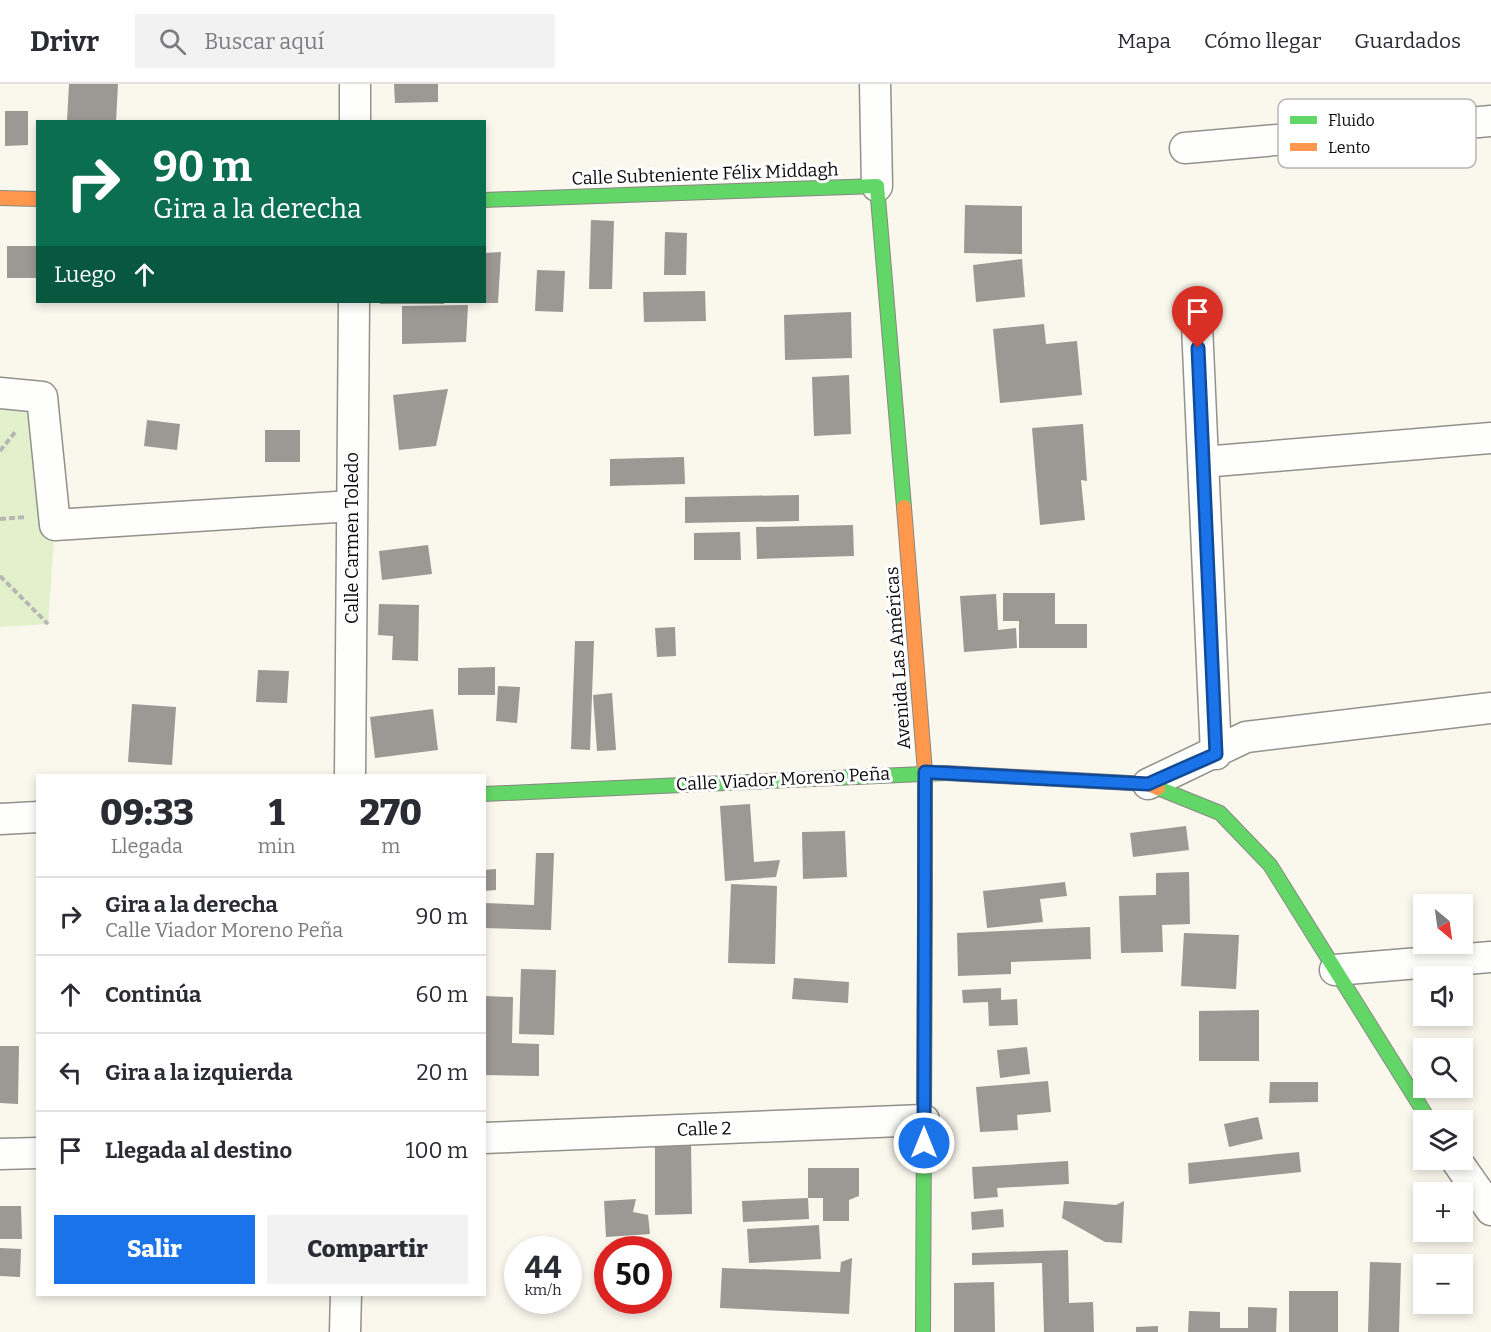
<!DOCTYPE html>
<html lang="es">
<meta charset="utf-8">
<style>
:root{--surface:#fff;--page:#f2f2f3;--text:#2b2b33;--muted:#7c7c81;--line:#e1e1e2;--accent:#1a73e8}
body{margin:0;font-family:Bitter,serif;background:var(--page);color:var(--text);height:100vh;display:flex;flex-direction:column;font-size:22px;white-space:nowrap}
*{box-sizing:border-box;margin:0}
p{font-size:20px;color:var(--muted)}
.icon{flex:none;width:33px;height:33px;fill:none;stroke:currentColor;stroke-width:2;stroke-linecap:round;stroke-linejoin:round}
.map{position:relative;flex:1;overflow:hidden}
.details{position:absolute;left:36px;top:690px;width:450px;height:522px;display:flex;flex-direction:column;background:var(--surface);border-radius:0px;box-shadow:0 3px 9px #0003}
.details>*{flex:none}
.hud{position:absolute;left:36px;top:36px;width:450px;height:183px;border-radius:0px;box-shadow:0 3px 9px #0003;background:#0b6e4f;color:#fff;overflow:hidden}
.needle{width:39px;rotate:151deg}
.controls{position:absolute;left:1413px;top:810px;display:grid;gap:12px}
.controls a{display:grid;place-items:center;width:60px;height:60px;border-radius:0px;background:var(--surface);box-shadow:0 3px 9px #0003;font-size:30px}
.speed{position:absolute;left:504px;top:1152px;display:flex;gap:12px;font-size:30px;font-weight:700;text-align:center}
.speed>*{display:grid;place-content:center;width:78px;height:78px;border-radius:50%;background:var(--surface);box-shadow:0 3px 9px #0003;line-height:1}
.speed small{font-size:15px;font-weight:400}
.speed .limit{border:9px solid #d22;background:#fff;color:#111}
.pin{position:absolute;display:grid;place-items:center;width:51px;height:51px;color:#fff;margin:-62px -26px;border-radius:50% 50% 50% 0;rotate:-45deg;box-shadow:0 0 6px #0007}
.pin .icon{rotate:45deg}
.me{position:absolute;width:66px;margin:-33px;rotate:0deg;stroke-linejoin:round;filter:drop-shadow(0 0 4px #0008)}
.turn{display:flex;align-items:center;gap:21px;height:126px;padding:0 18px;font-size:27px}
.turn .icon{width:78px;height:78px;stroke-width:2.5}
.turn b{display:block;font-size:42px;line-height:51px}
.then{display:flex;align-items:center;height:57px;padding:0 18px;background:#0003;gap:12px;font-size:22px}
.eta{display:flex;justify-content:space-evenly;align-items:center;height:102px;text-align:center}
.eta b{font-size:36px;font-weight:800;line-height:42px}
.button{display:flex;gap:12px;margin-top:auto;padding:12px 18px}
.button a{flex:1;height:69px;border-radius:0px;background:var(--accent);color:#fff;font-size:24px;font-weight:800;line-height:69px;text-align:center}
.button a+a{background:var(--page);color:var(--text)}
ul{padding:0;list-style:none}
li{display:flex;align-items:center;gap:18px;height:78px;padding:0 18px;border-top:2px solid var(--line)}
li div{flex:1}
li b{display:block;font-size:22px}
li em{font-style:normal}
header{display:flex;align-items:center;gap:36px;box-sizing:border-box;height:84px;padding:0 30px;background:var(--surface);border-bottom:2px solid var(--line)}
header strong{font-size:28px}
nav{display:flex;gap:33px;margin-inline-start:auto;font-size:21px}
.search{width:420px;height:54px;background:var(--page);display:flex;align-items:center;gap:15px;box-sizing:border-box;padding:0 21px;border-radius:0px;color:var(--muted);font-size:22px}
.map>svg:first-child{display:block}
</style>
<header>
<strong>Drivr</strong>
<div class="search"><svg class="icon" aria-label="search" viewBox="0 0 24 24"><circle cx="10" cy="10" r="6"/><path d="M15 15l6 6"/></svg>Buscar aquí</div>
<nav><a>Mapa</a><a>Cómo llegar</a><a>Guardados</a></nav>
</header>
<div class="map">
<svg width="1491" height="1248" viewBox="0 0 1491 1248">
<rect width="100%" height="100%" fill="#faf7ed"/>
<!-- green -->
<path fill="#e2f1cb" d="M0,313H42L55,441L48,540L0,543Z"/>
<!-- building -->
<path fill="#9c9994" d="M69,0H118L116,38H67Z
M394,0H438V18L395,19Z
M5,27H28V61L5,62Z
M965,121L1022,122V170L964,169Z
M591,136L614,137L612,205H589Z
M665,148L687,149L686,191H664Z
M7,162H38V194H7Z
M501,168L498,219H484V169Z
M1022,175L1025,213L976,218L973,181Z
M537,186L565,187L563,228L535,227Z
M705,207L706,237L644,238L643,208Z
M380,218H444V220H380Z
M468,221L466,258L402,260V222Z
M851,228L852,274L785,276L784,231Z
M1044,240L1046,260L1077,257L1082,311L1000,319L993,245Z
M849,291L851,350L814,352L812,293Z
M448,305L436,362L399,366L393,311Z
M147,336L180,340L177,366L144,362Z
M1083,340L1087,397L1081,396L1085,436L1040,441L1032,344Z
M265,346H300V378H265Z
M684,373L685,400L610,402V375Z
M799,411V437L685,439V413Z
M853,441L854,472L757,475L756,443Z
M740,448L741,476H694V449Z
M428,461L432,490L382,496L379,467Z
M1003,509H1055V540H1087V564H1019V537H1003Z
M996,510L998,546L1016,544L1017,564L964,568L960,512Z
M379,520L419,521L418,577L392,576L393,552L378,551Z
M675,543L676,572L657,573L655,544Z
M575,557H594L590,666L571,665Z
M495,583V611H458V584Z
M258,586L289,587L287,619L256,618Z
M498,602L520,603L517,639L496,637Z
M612,609L616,666L597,667L593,611Z
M132,620L176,623L172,681L128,678Z
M433,625L438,666L375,674L370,633Z
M750,720L754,778L780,776L776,793L725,797L720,722Z
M1186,742L1189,766L1133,773L1130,749Z
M845,747L847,793L803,795L802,748Z
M536,769H554L551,846L484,844V819L534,821Z
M496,785V806L484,807V786Z
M1189,788L1190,840L1162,841L1163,868L1121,869L1119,812L1156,811V789Z
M1065,798L1067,812L1040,815L1043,838L987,844L983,807Z
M731,800L777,802L775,880L728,879Z
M1090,843L1091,875L1011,878V890L958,892L957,849Z
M1184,849L1239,851L1236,905L1181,902Z
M521,885L556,886L554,951L519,950Z
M794,894L849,898L848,919L792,915Z
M1001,904V916L1017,915L1018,941L989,942L988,918L963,919L962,906Z
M484,912L513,913L512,959L539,960V992L484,991Z
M1259,926V977H1199V927Z
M0,962H19L18,1020L0,1019Z
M1027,963L1030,990L1000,994L997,966Z
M1048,997L1051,1028L1017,1031L1018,1046L980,1048L976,1003Z
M1270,998H1318V1018L1269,1019Z
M1258,1033L1263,1055L1229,1063L1224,1040Z
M691,1058L692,1130L655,1131V1059Z
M1299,1068L1301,1088L1189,1100L1188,1079Z
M1068,1077L1069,1100L997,1104L998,1113L974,1115L972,1083Z
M808,1084H859V1112L849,1116V1137H823V1114H808Z
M808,1114L809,1135L743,1138L742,1117Z
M636,1115L633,1128L648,1131L650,1150L606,1153L604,1117Z
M1064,1117L1116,1121L1124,1117L1122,1159L1105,1158L1062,1134Z
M0,1122H21L22,1155H0Z
M1003,1125L1004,1143L972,1146L971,1128Z
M819,1141L821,1175L749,1179L747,1145Z
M0,1164L21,1165L20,1193L0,1192Z
M1068,1166L1069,1219L1093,1218L1094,1248H1044L1042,1179L972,1181V1169Z
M852,1174L849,1230L720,1224L722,1184L840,1188L841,1178Z
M1370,1178L1401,1179L1399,1248H1368Z
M994,1198L995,1248H954V1199Z
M1289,1207H1338V1248H1289Z
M1248,1223L1277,1224L1276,1248H1188L1189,1227L1220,1228V1244H1248Z
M1158,1242V1248H1136V1243Z"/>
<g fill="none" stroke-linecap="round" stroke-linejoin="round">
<defs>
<path id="street" d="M875,0L877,102
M355,38V0
M1185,64L1491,37
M1197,241L1216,670
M0,309L42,313L55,441L352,422
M1203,378L1491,354
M350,692L354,218
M1148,700L1246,653L1491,624
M0,735L38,733
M1335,886L1491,873
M484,1054L924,1036
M0,1070L38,1069
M1456,1076L1491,1126
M345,1248L346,1210"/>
<path id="fast" d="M484,116L877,102L904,423
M1158,704L1220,729L1270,781L1429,1036
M484,710L945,689
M923,1248L925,823"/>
<path id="slow" d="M0,114L38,115
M904,423L925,688V823
M945,689L1148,700L1158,704"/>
</defs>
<!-- street casing -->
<use href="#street" stroke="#92918c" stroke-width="33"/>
<!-- fast casing -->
<use href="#fast" stroke="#898783" stroke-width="16"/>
<!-- slow casing -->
<use href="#slow" stroke="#898783" stroke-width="16"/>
<!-- path -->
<path stroke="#b7b6b5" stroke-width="4" stroke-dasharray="6 3" stroke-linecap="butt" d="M0,367L16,347
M0,435L26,433
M0,492L48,540"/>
<!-- street -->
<use href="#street" stroke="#fefefc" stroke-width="30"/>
<!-- fast -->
<use href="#fast" stroke="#63d668" stroke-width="14"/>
<!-- slow -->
<use href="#slow" stroke="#ff974d" stroke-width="14"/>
</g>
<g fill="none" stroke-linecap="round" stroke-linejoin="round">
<defs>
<path id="route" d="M924,1059L925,688L1148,700L1216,670L1198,264"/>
</defs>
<!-- route casing -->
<use href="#route" stroke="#114b97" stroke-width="15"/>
<!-- route -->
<use href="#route" stroke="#1a73e8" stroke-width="10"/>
</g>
<g text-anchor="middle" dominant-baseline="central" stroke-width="6" stroke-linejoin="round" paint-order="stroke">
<!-- street labels -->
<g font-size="18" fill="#0a0a0a" stroke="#fff">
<text transform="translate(705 90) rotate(-2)">Calle Subteniente Félix Middagh</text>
<text transform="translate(352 454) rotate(-90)">Calle Carmen Toledo</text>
<text transform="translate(898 574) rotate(-94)">Avenida Las Américas</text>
<text transform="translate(783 695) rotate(-3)">Calle Viador Moreno Peña</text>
<text transform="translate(704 1045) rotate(-2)">Calle 2</text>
</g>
</g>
<!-- legend -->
<rect x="1278" y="15" width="198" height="69" rx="9" fill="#fff" stroke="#b6b6b6" stroke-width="1.5"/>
<rect x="1290" y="32" width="27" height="8" fill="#63d668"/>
<rect x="1290" y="59" width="27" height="8" fill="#ff974d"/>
<g font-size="16" fill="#0a0a0a">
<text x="1328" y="42">Fluido</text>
<text x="1328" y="69">Lento</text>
</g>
</svg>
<div class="controls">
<a><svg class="needle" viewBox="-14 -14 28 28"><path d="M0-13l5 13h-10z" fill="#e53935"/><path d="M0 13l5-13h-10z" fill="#7c7c81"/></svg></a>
<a><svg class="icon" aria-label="sound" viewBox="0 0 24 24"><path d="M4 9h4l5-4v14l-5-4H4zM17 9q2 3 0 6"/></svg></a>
<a><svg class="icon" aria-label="search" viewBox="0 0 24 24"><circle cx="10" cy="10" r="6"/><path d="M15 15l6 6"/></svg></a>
<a><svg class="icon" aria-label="layers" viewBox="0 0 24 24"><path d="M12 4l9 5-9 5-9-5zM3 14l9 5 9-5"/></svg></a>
<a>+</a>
<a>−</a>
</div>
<div class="speed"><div>44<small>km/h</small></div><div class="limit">50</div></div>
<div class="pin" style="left:1198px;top:264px;background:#d93025"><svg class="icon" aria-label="arrive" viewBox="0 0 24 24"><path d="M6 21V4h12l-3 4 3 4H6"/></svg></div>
<svg class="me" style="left:924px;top:1059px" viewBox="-20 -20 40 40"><circle r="17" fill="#1a73e8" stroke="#fff" stroke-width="3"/><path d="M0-11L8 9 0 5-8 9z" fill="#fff"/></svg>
<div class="hud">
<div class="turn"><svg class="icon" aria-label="right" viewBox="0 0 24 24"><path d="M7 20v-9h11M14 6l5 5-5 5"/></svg><div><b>90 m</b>Gira a la derecha</div></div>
<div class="then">Luego<svg class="icon" aria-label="ahead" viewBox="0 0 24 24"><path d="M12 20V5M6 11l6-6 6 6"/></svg></div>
</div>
<section class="details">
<div class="eta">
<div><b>09:33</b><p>Llegada</p></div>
<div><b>1</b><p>min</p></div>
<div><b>270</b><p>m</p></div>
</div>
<ul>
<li><svg class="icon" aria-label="right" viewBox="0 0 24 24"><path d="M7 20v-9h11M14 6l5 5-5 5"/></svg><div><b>Gira a la derecha</b><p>Calle Viador Moreno Peña</p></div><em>90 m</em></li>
<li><svg class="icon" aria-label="ahead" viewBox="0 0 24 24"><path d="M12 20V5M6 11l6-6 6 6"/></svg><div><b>Continúa</b></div><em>60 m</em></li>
<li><svg class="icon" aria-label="left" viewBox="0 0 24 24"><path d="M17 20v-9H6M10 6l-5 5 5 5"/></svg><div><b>Gira a la izquierda</b></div><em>20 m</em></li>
<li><svg class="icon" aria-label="arrive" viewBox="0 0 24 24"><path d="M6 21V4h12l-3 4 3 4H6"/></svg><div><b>Llegada al destino</b></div><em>100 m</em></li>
</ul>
<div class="button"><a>Salir</a><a>Compartir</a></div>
</section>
</div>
